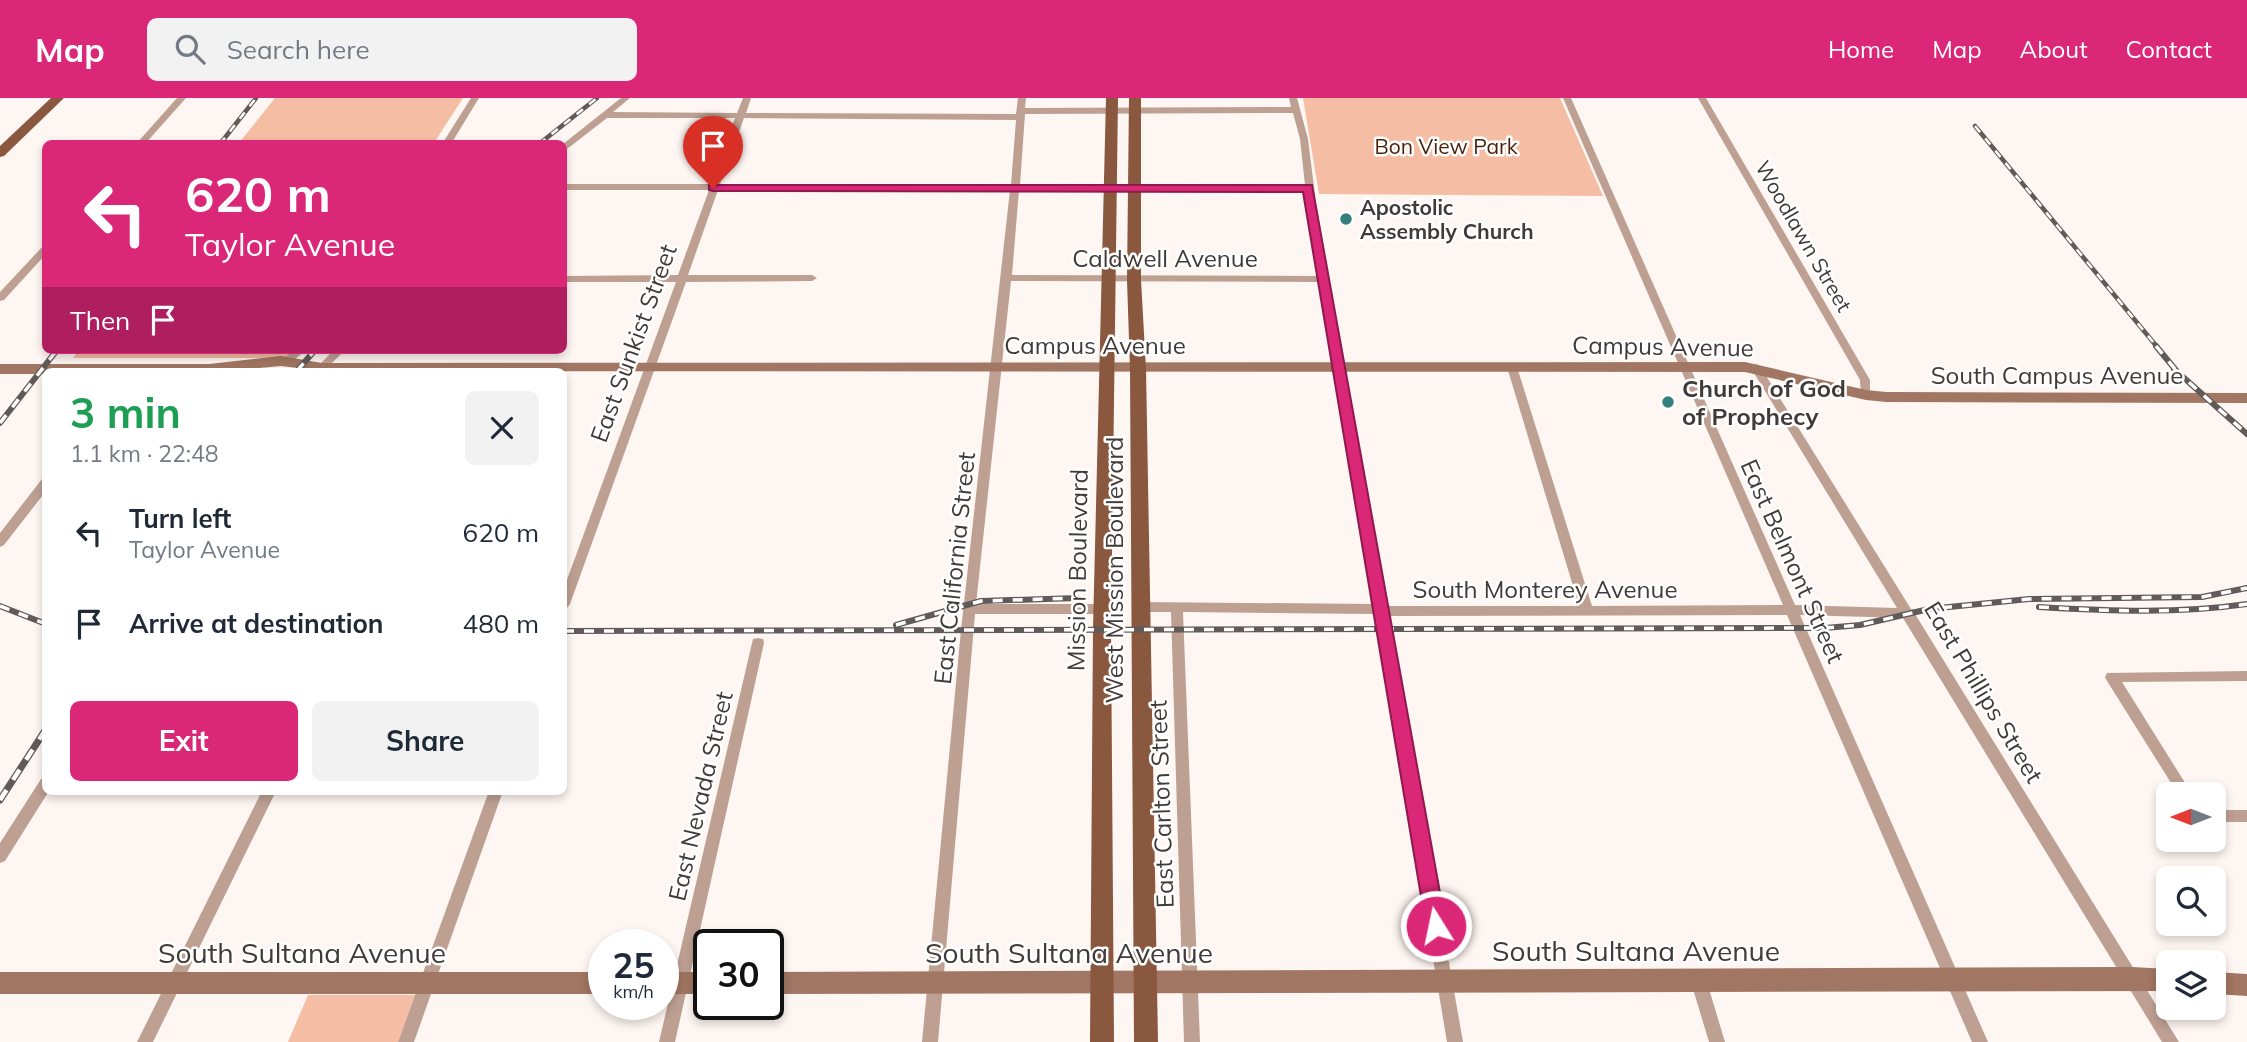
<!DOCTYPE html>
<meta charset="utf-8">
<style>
:root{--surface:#fff;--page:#f2f2f3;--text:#1f2937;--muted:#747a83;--accent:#db2777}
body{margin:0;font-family:Mulish,sans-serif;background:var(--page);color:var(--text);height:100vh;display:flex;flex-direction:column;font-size:26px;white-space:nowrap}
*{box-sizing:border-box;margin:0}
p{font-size:23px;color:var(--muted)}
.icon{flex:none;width:38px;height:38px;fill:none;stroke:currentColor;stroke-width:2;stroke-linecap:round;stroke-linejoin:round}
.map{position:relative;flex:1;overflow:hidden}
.side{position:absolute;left:42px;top:270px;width:525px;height:427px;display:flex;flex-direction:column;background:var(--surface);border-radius:10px;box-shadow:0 4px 10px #0003}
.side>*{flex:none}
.top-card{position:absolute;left:42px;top:42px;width:525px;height:214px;border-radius:10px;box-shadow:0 4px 10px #0003;background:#db2777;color:#fff;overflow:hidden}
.needle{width:46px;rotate:270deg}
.fabs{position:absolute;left:2156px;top:684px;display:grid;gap:14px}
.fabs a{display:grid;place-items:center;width:70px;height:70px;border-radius:10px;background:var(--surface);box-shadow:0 4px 10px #0003;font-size:35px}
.speed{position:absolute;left:588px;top:831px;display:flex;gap:14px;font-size:35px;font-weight:700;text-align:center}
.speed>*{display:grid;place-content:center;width:91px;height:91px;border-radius:50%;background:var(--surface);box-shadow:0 4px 10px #0003;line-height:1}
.speed small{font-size:18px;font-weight:400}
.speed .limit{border:4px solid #111;border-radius:10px;background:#fff;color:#111}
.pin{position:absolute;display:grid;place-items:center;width:60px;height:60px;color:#fff;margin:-72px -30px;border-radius:50% 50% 50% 0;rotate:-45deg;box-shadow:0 0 7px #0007}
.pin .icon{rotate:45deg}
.me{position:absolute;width:77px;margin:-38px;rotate:350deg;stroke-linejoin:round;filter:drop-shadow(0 0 5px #0008)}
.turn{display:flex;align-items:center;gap:24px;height:147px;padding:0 28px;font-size:32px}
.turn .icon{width:91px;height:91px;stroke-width:2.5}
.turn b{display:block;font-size:49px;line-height:60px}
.then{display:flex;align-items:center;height:66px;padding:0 28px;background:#0003;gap:14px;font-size:26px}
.round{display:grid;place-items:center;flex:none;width:74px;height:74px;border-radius:10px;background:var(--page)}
.head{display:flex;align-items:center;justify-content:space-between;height:119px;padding:0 28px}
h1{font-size:42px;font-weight:700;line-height:52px;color:#1e9e55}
.cta{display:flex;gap:14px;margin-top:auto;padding:14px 28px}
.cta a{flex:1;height:80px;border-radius:10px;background:var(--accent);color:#fff;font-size:28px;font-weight:700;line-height:80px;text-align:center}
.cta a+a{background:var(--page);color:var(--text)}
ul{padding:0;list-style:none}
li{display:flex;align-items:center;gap:21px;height:91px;padding:0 28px}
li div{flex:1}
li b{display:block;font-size:26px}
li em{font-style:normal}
header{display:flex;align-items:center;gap:42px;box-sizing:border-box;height:98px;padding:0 35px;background:var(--accent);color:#fff}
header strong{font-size:33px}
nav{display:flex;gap:38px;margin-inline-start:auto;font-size:24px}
.search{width:490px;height:63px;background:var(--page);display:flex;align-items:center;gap:18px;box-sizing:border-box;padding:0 24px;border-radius:10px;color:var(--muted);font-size:26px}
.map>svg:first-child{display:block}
</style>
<header>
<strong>Map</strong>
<div class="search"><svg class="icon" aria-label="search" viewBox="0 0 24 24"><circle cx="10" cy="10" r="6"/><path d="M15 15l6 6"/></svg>Search here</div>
<nav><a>Home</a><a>Map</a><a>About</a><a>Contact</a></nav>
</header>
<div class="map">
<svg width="2247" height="944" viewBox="0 0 2247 944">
<rect width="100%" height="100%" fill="#fef6f2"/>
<!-- green -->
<path fill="#f5bda3" d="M275,0H463L434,45H239Z
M1303,0H1560L1603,98L1319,96Z
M79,252H295L288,260H73Z
M308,897H415L398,944H288Z"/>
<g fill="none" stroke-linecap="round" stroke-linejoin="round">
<!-- street -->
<path fill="#bea093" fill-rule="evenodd" d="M177,0H186L145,46H136Z
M471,0H479L451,46H442Z
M621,0H630L613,14L737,15L743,0H751L746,15L1016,16L1018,0H1026L1025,10L1291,9L1289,0H1297L1308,41L1316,105L1386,508H1579L1507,269L1512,265L1517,269L1592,508L1783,507L1563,0H1571L1795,507L1897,510L1751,270L1756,266L1760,268L1911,511H1913L1915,516L2179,944H2162L1903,520L1800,517L1988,944H1972L1787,517L1388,518L1463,944H1447L1375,516L1183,514L1200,944H1184L1171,514H1140L1136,512L1134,509L1136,506L1140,504L1374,506L1320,184L1011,183L976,506H1102L1106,508L1108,511L1106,514L1102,516H975L938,944H922L961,532L1010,92H718L688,177H812L817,180L812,183L686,184L570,506L568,509L564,511V490L676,184H564V178L678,177L709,92H564V86H711L735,20H607L567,51L564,52L563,46ZM1293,15L1300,41L1305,87H1020L1025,16ZM744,20L1016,22L1011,87L720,86ZM1019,92L1305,93L1319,178L1012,177Z
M1698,0H1706L1870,282V300L1866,301L1861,297L1860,282Z
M46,147V156L4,202L0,203V194L43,148Z
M294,252H306L288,267H280L279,265Z
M334,252H345L324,273H313Z
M46,380V393L4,447L0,449V435L42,381Z
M758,540L763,541L764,545L675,944H659L752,545L753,541Z
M2247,573V583L2122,584L2192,696H2178L2107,583L2105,579L2107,575Z
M46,679V693H49L5,763L0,765V745L41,681Z
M262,693H276L153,944H137Z
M489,693H503L414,944H398Z
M2214,712H2247V724H2214Z
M1698,873L1704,876L1706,881L1725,944H1709L1690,881L1692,876Z"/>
<!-- secondary -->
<path fill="#a17662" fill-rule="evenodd" d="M281,258L322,265L1745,264L1866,292L1886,294L2247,295V305L1886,304L1866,302L1745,274L304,273L306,271L281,268L226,273H46V276H0V266H209Z
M2132,869L2168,871V893L768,896V874Z
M0,874H604V896H0Z
M663,874H709V896H663Z
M2214,874L2247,876V898L2214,896Z"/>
<!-- primary -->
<path fill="#8a573f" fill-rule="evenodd" d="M51,0H64L4,58L0,59V48Z
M1106,0H1118L1111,531L1114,944H1090L1093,531Z
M1129,0H1141V182L1146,271L1158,944H1134L1130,271L1127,182Z"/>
<defs>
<path id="rail-far2" d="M1975,28L2158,250
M220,46L256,0
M539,46L597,0"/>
<path id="rail-far1" d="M2156,248L2179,276
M2174,271L2247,336
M297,273L315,252
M0,325L57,252
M0,508L46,526
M2039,509C2108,513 2179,516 2247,506
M896,527L981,503L1078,500
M564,533L1825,530L1860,527L1929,511L2029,501L2202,499L2247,490"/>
<path id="rail" d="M0,702L46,631"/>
</defs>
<!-- rail-far2 casing -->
<use href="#rail-far2" stroke="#605a58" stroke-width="4.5"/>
<!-- rail-far1 casing -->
<use href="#rail-far1" stroke="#605a58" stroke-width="6"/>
<!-- rail casing -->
<use href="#rail" stroke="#605a58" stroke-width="7"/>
<!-- rail-far2 -->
<use href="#rail-far2" stroke="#fff" stroke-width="2.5" stroke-dasharray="8" stroke-linecap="butt"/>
<!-- rail-far1 -->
<use href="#rail-far1" stroke="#fff" stroke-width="3.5" stroke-dasharray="10" stroke-linecap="butt"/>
<!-- rail -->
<use href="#rail" stroke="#fff" stroke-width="4.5" stroke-dasharray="12" stroke-linecap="butt"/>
</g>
<!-- route -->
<path fill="#db2777" stroke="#8e194d" stroke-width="2" d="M709,87H1312L1446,828L1443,835L1436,838L1429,835L1426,828L1303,94L713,93L709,92Z"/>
<!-- markers -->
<g fill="#367f7f" stroke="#fff" stroke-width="2.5">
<circle cx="1346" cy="121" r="7"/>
<circle cx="1668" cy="304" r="7"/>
</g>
<g text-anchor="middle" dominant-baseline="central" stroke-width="5" stroke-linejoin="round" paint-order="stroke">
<!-- far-park labels -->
<g font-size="21" fill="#491f08" stroke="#fff">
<text x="1446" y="48">Bon View Park</text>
</g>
<!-- far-poi labels -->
<g font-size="21" font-weight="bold" fill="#403a38" stroke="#fff" text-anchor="start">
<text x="1360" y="109">Apostolic<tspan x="1360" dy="24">Assembly Church</tspan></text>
</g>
<!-- far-street labels -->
<g font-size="21" fill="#403a38" stroke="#fff">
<text transform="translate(1804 138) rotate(60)">Woodlawn Street</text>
</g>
<!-- street labels -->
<g font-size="24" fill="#403a38" stroke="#fff">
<text x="1165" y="160">Caldwell Avenue</text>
<text transform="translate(633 245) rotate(-70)">East Sunkist Street</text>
<text x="1095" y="247">Campus Avenue</text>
<text transform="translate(1663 248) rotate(1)">Campus Avenue</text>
<text x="2057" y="277">South Campus Avenue</text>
<text transform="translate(1793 463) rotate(66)">East Belmont Street</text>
<text transform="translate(954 470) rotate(-84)">East California Street</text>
<text transform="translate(1077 472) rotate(-89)">Mission Boulevard</text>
<text transform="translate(1114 472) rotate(-90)">West Mission Boulevard</text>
<text x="1545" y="491">South Monterey Avenue</text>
<text transform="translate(1984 594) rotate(59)">East Phillips Street</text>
<text transform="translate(700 698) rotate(-77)">East Nevada Street</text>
<text transform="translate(1161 706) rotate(-92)">East Carlton Street</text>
</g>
<!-- poi labels -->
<g font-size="24" font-weight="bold" fill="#403a38" stroke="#fff" text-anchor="start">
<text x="1682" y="290">Church of God<tspan x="1682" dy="28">of Prophecy</tspan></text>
</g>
<!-- near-street labels -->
<g font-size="28" fill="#403a38" stroke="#fff">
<text x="1636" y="852">South Sultana Avenue</text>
<text x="302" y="854">South Sultana Avenue</text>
<text x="1069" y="854">South Sultana Avenue</text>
</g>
</g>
</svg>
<div class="fabs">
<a><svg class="needle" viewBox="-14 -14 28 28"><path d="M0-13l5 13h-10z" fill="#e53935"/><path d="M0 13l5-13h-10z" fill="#747a83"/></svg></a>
<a><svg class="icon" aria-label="search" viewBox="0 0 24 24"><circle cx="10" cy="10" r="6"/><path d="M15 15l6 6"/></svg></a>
<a><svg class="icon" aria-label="layers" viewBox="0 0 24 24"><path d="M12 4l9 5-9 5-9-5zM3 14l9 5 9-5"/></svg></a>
</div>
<div class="speed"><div>25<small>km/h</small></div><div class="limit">30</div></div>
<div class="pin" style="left:713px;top:90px;background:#d93025"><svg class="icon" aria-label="arrive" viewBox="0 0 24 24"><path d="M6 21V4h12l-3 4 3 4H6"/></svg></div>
<svg class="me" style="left:1436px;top:828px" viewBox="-20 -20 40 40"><circle r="17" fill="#db2777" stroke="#fff" stroke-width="3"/><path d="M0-11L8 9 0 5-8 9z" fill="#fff"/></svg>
<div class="top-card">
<div class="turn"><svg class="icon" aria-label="left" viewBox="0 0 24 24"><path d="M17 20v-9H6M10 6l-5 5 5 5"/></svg><div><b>620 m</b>Taylor Avenue</div></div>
<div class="then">Then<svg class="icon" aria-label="arrive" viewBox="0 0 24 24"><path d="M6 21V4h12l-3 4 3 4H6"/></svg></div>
</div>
<section class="side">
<div class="head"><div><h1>3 min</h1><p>1.1 km · 22:48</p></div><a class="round"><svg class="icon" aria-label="close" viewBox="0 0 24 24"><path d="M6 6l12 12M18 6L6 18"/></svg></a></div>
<ul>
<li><svg class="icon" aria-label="left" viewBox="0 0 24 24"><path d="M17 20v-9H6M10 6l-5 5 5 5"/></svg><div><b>Turn left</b><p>Taylor Avenue</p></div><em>620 m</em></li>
<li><svg class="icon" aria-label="arrive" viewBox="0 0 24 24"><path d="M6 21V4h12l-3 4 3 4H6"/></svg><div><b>Arrive at destination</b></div><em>480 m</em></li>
</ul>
<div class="cta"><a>Exit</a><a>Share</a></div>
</section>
</div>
